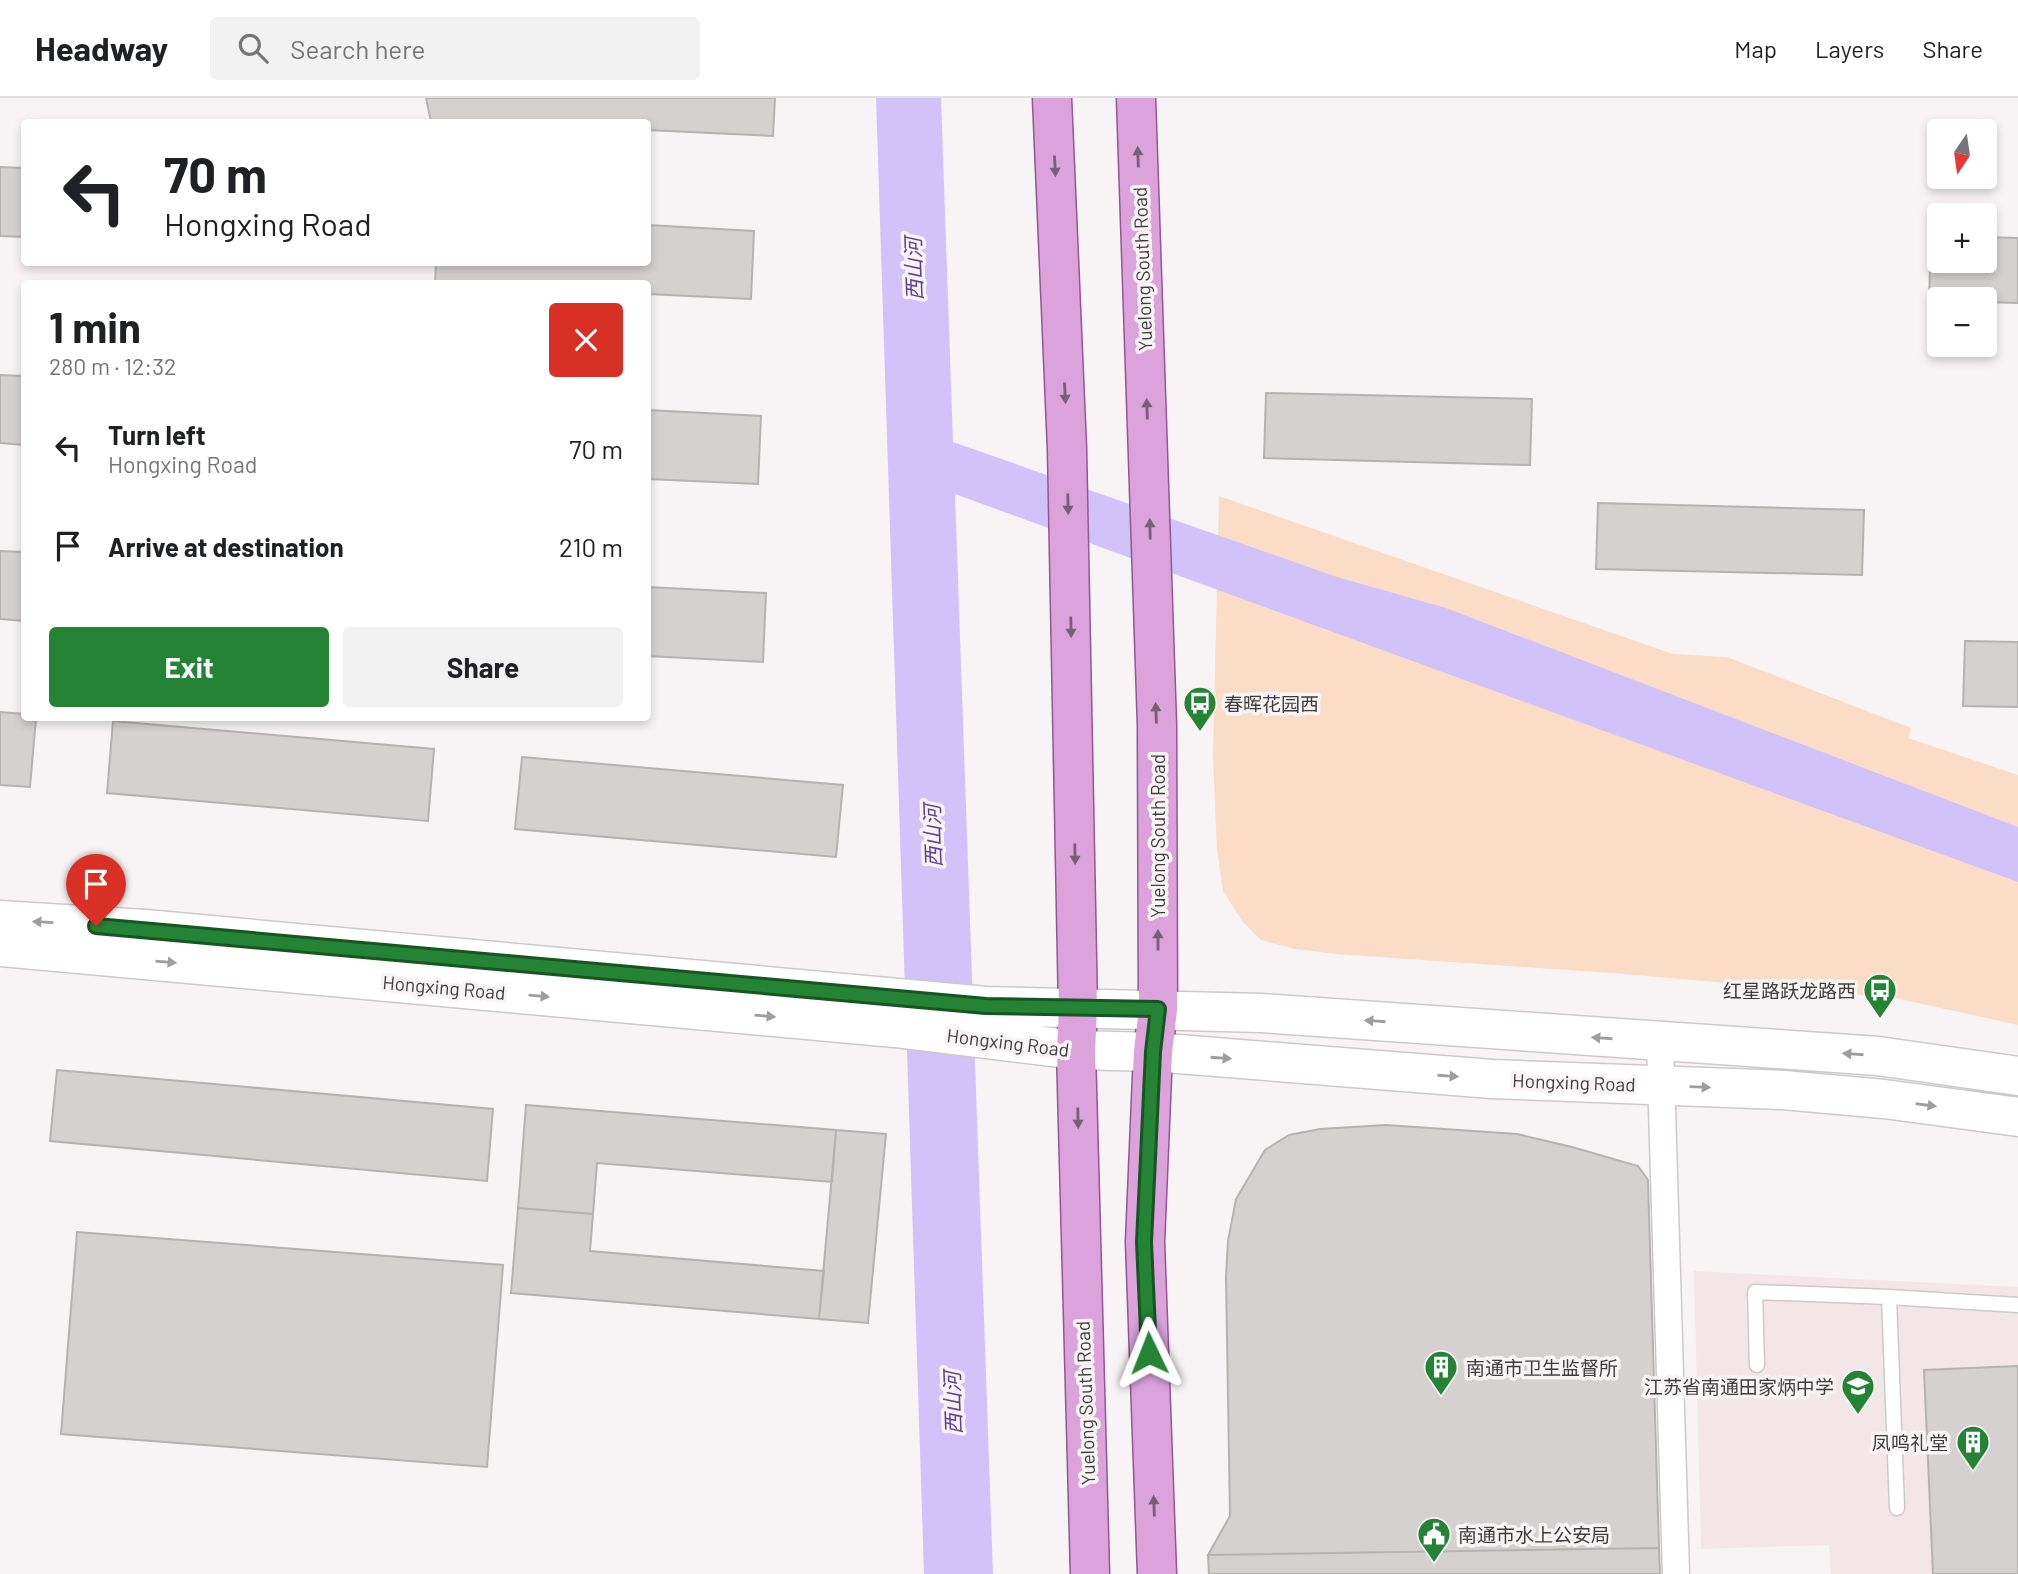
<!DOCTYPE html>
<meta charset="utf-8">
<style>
:root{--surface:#fff;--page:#f2f2f2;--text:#202124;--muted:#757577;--line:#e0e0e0;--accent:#248335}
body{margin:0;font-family:Barlow,"Noto Sans SC",sans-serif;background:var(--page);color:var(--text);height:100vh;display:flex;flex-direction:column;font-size:26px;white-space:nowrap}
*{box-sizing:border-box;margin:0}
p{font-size:23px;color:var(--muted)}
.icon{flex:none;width:38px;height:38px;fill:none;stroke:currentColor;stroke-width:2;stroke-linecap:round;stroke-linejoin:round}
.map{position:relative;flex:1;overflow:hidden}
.drawer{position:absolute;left:21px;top:182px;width:630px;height:441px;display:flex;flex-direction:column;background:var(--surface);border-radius:7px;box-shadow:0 4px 10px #0003}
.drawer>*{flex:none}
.guide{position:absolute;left:21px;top:21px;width:630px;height:147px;border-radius:7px;box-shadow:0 4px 10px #0003;background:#fff;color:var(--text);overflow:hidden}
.needle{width:46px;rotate:193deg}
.buttons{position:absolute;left:1927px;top:21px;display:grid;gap:14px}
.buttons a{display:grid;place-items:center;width:70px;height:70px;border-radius:7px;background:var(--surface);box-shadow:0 4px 10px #0003;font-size:35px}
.pin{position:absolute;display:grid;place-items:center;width:60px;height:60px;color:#fff;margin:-72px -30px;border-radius:50% 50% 50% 0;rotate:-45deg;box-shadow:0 0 7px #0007}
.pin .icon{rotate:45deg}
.me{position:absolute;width:77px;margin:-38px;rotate:358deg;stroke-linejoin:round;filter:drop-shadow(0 0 5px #0008)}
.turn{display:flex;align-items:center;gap:24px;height:147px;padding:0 28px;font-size:32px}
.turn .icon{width:91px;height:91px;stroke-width:2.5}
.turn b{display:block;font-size:49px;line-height:60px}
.round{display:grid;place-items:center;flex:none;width:74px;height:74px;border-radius:7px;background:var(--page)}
.overview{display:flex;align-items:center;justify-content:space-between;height:119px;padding:0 28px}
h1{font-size:42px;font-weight:700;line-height:52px}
.action{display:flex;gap:14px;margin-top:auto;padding:14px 28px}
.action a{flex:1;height:80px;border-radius:7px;background:var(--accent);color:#fff;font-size:28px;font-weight:700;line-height:80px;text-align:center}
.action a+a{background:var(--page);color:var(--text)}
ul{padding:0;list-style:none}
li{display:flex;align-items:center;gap:21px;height:98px;padding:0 28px}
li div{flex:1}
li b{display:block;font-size:26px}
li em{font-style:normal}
header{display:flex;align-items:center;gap:42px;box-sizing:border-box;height:98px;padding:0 35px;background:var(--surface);border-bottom:2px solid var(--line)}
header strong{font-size:33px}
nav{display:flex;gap:38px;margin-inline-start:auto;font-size:24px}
.search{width:490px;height:63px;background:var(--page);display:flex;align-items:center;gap:18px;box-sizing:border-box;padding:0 24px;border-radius:7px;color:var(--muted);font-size:26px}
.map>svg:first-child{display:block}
</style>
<header>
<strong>Headway</strong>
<div class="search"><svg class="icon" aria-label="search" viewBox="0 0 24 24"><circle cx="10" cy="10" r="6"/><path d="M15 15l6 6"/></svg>Search here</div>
<nav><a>Map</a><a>Layers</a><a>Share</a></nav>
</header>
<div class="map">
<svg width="2018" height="1476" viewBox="0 0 2018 1476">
<rect width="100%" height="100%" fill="#f8f4f5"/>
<!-- built -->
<path fill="#f2e6e9" d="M1694,1173L2018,1189V1476H1831L1829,1447L1701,1451Z"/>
<!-- green -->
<path fill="#fbdcc6" d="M1219,398L1673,556L1727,559L1911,630L1908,640L2018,677V927L1895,900L1625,876L1336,856L1295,851L1261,842L1243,824L1223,793L1217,751L1213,660Z"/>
<!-- water -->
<path fill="#d1c3fa" d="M876,0H941L953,344L1337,479L1446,510L2018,729V784L955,396L993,1476H924Z"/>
<!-- building -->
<path fill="#d5d1d0" stroke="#b6b2b1" stroke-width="2" d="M426,0H775L773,38L648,32V24H431Z
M0,69L24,70V139L0,138Z
M648,127L754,133L751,201L648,196V186L435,185L436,164H648Z
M1931,138H1939V163H1984V139L2018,140V205L1984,204V201L1929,203Z
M0,277L24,278V347L0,345Z
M1266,295L1532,301L1530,367L1264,360Z
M648,312L761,318L758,386L648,381Z
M1598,405L1864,412L1862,477L1596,471Z
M0,453L24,454V523L0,521Z
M648,489L766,495L763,564L648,558Z
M1965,543L2018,544V609L1963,608Z
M0,614L24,616V620H36L30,689L0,687Z
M113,623L434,651L428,723L107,695Z
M522,659L843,687L836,759L515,731Z
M57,972L493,1011L487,1083L50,1043Z
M526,1007L836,1032L832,1084L597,1065L593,1116L518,1110Z
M1386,1027L1517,1036L1572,1049L1638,1068L1648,1082L1659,1450L1208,1457L1230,1418L1226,1179L1228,1143L1236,1101L1265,1052L1289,1037L1320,1031Z
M836,1032L886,1036L868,1225L819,1221Z
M518,1110L593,1116L590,1153L824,1173L819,1221L511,1195Z
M77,1134L503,1167L487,1369L61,1336Z
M2018,1268V1476H1933L1924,1272Z
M1659,1450L1660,1476H1209L1208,1457Z"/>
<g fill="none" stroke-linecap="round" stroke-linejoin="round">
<defs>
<path id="lane" d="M1757,1267L1755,1194L1889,1199
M1897,1410L1889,1199L2018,1207"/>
<path id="street" d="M1660,944L1676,1476"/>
<path id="secondary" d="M0,822L145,831L986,908L1261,915L1878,958L2018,978
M0,849L895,930L1076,952L1153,954L1492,981L1783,992L1884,1001L2018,1019"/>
<path id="primary" d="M1052,0L1067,351L1078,911L1076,952L1090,1476
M1136,0L1157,627L1158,911L1153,954L1145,1144L1157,1476"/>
</defs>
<!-- lane casing -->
<use href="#lane" stroke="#cdc9ca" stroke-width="17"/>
<!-- street casing -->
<use href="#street" stroke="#cdc9ca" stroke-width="29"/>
<!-- secondary casing -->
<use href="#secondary" stroke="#cdc9ca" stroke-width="41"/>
<!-- primary casing -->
<use href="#primary" stroke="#945695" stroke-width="41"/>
<!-- lane -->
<use href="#lane" stroke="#fff" stroke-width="14"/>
<!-- street -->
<use href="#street" stroke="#fff" stroke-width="26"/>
<!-- secondary -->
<use href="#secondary" stroke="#fff" stroke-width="38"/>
<!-- primary -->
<use href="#primary" stroke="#dba2dc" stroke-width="38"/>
</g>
<!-- one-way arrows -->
<defs><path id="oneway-solid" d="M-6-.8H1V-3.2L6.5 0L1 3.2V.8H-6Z" transform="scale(1.75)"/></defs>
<g fill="#756074">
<use href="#oneway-solid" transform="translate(1138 59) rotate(-92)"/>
<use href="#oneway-solid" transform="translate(1055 68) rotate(87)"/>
<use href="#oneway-solid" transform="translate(1065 295) rotate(87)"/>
<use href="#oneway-solid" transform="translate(1147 311) rotate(-92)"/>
<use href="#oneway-solid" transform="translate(1068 406) rotate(89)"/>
<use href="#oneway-solid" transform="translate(1150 431) rotate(-91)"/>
<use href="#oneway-solid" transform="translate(1071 529) rotate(89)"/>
<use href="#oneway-solid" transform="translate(1156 615) rotate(-92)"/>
<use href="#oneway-solid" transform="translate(1075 756) rotate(89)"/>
<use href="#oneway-solid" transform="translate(1158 842) rotate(-90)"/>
<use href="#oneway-solid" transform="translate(1078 1020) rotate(89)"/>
<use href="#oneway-solid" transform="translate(1154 1408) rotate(-92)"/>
</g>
<g fill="#9e9e9e">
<use href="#oneway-solid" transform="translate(43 824) rotate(-177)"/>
<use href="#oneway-solid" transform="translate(166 864) rotate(5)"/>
<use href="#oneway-solid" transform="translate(539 898) rotate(5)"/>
<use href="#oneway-solid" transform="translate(765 918) rotate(5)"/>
<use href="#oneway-solid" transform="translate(1375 923) rotate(-176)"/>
<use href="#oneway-solid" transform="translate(1602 940) rotate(-176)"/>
<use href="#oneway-solid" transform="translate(1853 956) rotate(-176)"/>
<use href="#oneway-solid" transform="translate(1221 960) rotate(4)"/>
<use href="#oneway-solid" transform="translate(1448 978) rotate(4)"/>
<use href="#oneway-solid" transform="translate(1700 989) rotate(2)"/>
<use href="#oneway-solid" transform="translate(1926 1007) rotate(8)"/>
</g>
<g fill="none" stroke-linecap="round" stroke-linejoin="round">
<defs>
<path id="route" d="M96,828L986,908L1158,911L1153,954L1144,1144L1149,1255"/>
</defs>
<!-- route casing -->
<use href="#route" stroke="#175522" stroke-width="18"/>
<!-- route -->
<use href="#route" stroke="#248335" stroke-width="12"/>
</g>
<!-- icons -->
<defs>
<symbol id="bus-pin" viewBox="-11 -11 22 30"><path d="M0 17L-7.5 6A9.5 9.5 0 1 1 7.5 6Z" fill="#248335" stroke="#f8f4f5"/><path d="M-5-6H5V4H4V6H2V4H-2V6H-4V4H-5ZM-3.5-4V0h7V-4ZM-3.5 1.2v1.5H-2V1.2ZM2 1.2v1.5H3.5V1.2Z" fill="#fff"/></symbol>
<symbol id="building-pin" viewBox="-11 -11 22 30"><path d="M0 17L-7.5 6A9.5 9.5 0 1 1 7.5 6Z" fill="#248335" stroke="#f8f4f5"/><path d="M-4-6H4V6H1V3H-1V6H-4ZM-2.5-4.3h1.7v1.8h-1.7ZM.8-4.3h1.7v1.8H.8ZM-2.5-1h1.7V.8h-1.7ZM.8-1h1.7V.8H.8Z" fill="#fff"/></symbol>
<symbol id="school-pin" viewBox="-11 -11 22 30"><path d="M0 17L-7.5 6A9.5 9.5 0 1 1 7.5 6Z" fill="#248335" stroke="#f8f4f5"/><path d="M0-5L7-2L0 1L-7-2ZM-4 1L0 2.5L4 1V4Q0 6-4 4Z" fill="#fff"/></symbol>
<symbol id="civic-pin" viewBox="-11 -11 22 30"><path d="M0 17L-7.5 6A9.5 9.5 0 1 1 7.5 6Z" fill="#248335" stroke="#f8f4f5"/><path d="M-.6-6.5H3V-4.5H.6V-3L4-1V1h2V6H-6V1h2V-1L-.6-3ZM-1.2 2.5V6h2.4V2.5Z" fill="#fff"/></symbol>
</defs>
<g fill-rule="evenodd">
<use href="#bus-pin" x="1181" y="586" width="38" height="52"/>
<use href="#bus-pin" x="1861" y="873" width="38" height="52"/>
<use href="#building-pin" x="1422" y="1250" width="38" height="52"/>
<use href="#school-pin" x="1839" y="1269" width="38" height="52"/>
<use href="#building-pin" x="1954" y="1325" width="38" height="52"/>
<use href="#civic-pin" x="1415" y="1417" width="38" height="52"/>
</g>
<g text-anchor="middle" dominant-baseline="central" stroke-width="7" stroke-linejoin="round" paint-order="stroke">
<!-- street labels -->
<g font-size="19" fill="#3e3c3c" stroke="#f8f4f5">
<text transform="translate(1142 171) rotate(-92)">Yuelong South Road</text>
<text transform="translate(1157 738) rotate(-90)">Yuelong South Road</text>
<text transform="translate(444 889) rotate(5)">Hongxing Road</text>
<text transform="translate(1008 944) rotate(7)">Hongxing Road</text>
<text transform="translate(1574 984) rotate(2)">Hongxing Road</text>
<text transform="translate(1085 1305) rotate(-92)">Yuelong South Road</text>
</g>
<!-- poi labels -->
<g font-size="19" fill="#3e3c3c" stroke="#f8f4f5" text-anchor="start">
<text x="1224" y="605">春晖花园西</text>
<text x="1856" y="892" text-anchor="end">红星路跃龙路西</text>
<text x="1466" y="1269">南通市卫生监督所</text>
<text x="1834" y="1288" text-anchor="end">江苏省南通田家炳中学</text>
<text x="1948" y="1344" text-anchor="end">凤鸣礼堂</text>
<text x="1458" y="1436">南通市水上公安局</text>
</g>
<!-- water labels -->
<g font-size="21" font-style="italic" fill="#5d4291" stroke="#f8f4f5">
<text transform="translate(913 171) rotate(-92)">西山河</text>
<text transform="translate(932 738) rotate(-92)">西山河</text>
<text transform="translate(952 1305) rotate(-92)">西山河</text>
</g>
</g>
</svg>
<div class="buttons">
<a><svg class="needle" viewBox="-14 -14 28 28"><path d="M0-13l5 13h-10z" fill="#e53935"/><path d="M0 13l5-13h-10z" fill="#757577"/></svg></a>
<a>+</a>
<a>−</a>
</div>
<div class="pin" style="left:96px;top:828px;background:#d93025"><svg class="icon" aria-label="arrive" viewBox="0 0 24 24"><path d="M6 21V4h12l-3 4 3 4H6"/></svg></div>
<svg class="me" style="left:1149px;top:1255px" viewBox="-20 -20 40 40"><path d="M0-17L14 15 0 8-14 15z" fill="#248335" stroke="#fff" stroke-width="4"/></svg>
<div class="guide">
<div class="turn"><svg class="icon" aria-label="left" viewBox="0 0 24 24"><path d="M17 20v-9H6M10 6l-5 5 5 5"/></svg><div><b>70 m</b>Hongxing Road</div></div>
</div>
<section class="drawer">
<div class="overview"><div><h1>1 min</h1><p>280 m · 12:32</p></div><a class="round" style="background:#d93025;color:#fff"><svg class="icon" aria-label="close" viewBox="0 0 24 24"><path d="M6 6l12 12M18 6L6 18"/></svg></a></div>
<ul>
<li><svg class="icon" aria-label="left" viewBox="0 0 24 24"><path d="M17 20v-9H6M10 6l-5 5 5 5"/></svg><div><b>Turn left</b><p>Hongxing Road</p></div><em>70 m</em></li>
<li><svg class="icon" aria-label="arrive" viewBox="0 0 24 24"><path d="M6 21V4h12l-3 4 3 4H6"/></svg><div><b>Arrive at destination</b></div><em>210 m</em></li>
</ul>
<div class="action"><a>Exit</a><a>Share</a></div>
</section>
</div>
